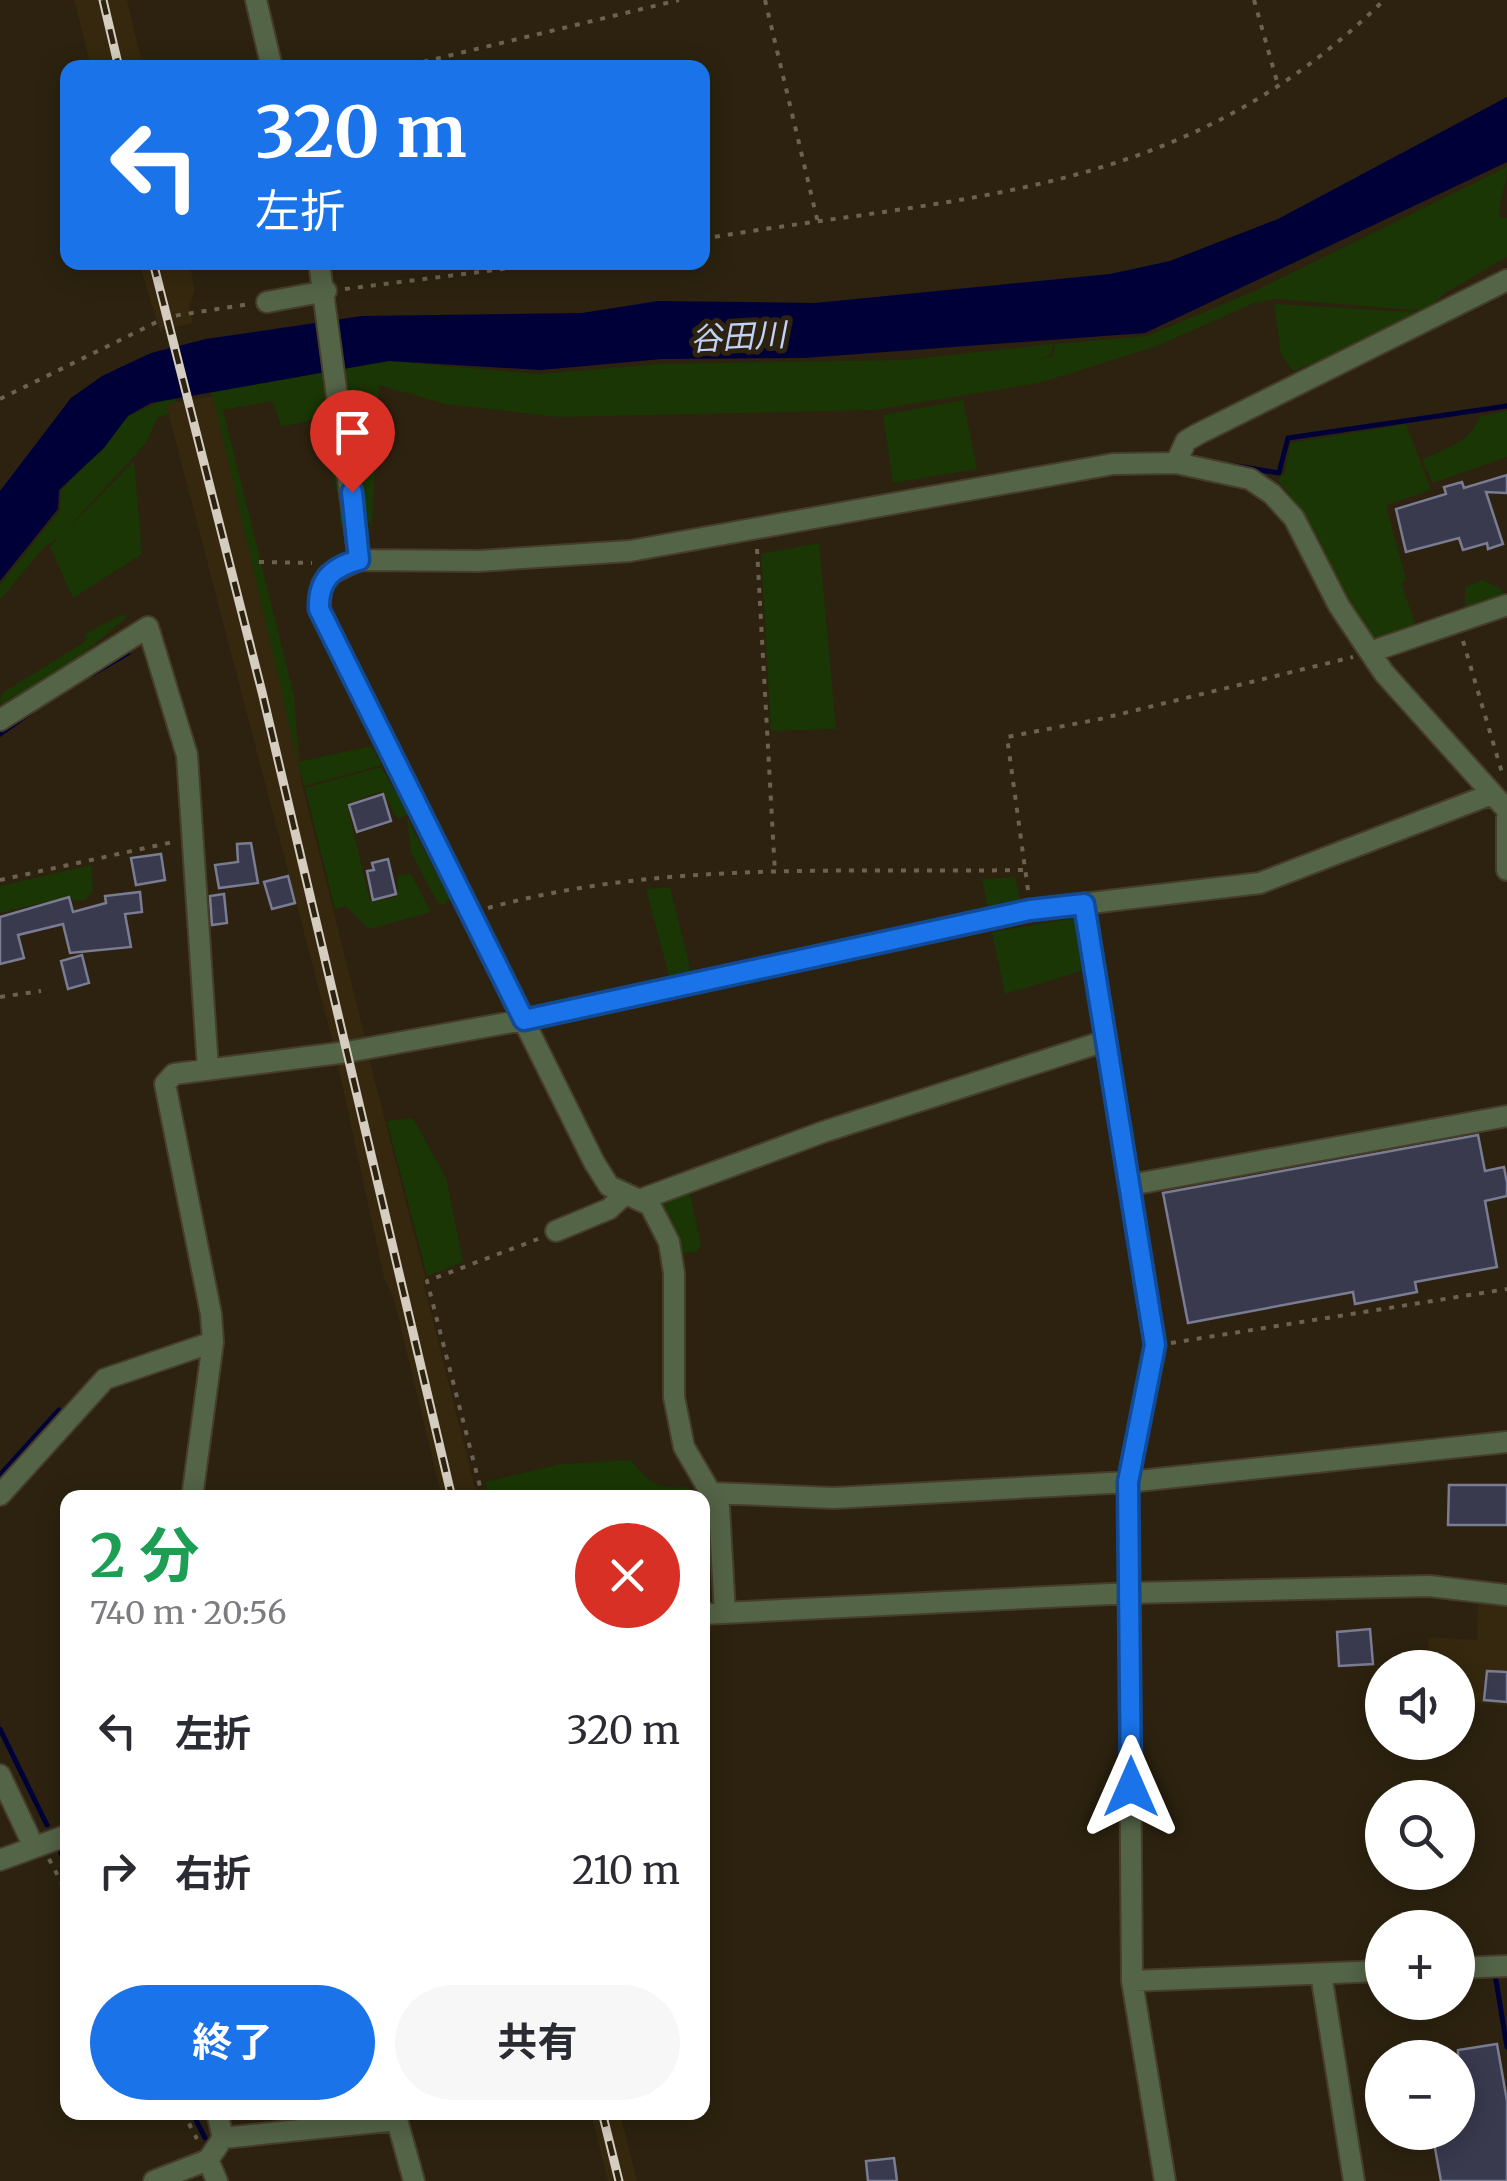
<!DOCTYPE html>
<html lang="ja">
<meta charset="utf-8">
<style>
:root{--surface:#fff;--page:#f7f7f7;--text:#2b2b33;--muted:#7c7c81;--accent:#1a73e8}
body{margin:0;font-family:Merriweather,"Noto Sans JP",serif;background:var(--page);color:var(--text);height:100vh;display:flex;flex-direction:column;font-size:38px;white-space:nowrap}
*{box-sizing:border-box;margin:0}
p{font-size:32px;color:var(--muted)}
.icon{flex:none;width:55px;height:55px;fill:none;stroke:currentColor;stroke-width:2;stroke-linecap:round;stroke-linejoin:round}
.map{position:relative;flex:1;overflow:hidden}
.details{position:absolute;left:60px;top:1490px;width:650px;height:630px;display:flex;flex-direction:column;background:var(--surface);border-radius:20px;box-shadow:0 5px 25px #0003}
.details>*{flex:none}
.hud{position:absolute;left:60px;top:60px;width:650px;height:210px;border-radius:20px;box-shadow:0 5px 25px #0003;background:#1a73e8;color:#fff;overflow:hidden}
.buttons{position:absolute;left:1365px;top:1650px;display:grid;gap:20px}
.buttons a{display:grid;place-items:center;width:110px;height:110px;border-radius:50%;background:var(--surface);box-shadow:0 5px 25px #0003;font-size:50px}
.pin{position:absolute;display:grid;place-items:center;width:85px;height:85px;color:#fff;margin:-102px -42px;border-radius:50% 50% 50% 0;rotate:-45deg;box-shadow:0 0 10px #0007}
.pin .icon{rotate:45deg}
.me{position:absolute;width:110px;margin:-55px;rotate:0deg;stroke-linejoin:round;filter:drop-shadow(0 0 8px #0008)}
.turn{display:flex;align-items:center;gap:35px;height:210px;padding:0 30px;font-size:45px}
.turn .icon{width:130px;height:130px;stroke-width:2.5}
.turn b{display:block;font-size:70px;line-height:85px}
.round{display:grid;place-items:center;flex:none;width:105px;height:105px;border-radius:52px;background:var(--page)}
.head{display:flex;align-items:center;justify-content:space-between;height:170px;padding:0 30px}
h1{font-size:60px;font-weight:700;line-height:75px;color:#1e9e55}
.button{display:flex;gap:20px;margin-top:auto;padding:20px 30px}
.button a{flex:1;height:115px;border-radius:60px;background:var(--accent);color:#fff;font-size:40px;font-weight:700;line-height:115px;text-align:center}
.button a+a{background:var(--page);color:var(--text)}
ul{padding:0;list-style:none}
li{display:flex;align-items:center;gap:30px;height:140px;padding:0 30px}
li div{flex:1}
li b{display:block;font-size:38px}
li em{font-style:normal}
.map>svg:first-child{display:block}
</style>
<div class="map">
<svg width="1507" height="2181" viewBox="0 0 1507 2181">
<rect width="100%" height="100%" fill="#2c220f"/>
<!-- built -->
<path fill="#35280e" d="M74,0H127L143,67H91Z
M139,263H189L195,290L189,304L193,323L160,331Z
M219,395L294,696L301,780L366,1042L334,1047L166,404Z
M369,1058L425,1276L424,1285L477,1497H442L393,1296L384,1278L338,1065Z
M1478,1603L1507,1606V1706L1458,1701V1668L1430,1667L1428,1637L1477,1640Z
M591,2113H620L637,2181H608Z"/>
<!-- green -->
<path fill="#1a3604" d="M1507,167C1507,187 1498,200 1499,218H1507V257L1445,293L1426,311L1277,299L1254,303L1157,346L1039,383L875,410L559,417L445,404L379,385L372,528L364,513L344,380L323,383L345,508L344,524L340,525L339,499L318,419L281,427L273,401L223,410L294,696L298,762L371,746L382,765L304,786L298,763L214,400L208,389L389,361L540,374L660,364L903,360L1053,344L1051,355L1034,361L1053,356L1055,344L1147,336L1257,290Z
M1274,304L1414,312C1395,338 1325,358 1293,371L1281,354Z
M175,395L176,402L166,405L169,414L157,418L146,443L59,538L44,547L0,600V585L60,510L61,491L128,416Z
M963,400L977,469L893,483L883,415Z
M1507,411V457L1433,483L1422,460C1443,449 1473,441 1480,416Z
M1406,424L1431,490L1386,505L1406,580L1401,583L1416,626L1373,643C1338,592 1319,525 1277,480L1285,473L1290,443Z
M134,461L142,554L73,598L50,547Z
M819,543L836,729L771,731L761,554Z
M1482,580L1501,589L1507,601L1465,613V587Z
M123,614L126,618L63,671L0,710L1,694L86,641L85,634Z
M381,767L409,814L398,819L382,791L347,804L370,901L397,897L398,875L411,874L431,912L369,929L346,906L335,909L305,788Z
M407,817L450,900L444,905L438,903L411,853Z
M91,865L93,890L85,900L73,901L70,896L0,913V886Z
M1015,877L1021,902L988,909L982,879Z
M670,887L692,975L670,980L646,889Z
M1074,918L1084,970L1005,994L992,932Z
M413,1118L446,1178L463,1262L427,1276L387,1121Z
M690,1193L701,1246L697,1251L680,1254L660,1204Z
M631,1460C649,1483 658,1490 688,1487L692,1497H488L485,1482L561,1464Z"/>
<!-- water -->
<path fill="#000039" d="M1507,97V162L1145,333L804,358L662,359L541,370L389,361L151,403L128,416L104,448L59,490L58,509L0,581V491L71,398L102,376L151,353L206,339L362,316L582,313L658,301L815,303L1110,274L1170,261L1278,219Z"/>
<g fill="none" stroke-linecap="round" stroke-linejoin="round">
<!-- stream -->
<path stroke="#000039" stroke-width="5" d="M1230,465L1279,473L1288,438L1507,406
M92,674L128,653
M0,734L31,712
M0,1475L59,1410
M0,1729L47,1825
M61,1853L68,1865
M1495,1974L1507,2047
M192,2112L205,2138"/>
</g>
<!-- building -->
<path fill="#393a4e" stroke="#7a7c93" stroke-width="2.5" d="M1507,475V493L1486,492L1503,544L1488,549L1487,543L1463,550L1459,538L1406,552L1396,509L1446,494L1444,487L1462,482L1464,488Z
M383,794L391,821L357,832L349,805Z
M251,843L258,883L219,888L215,865L238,862L237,844Z
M161,854L165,880L136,885L131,858Z
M388,859L396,894L373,900L367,871L374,870L372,863Z
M288,876L295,903L272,909L264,882Z
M140,892L142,912L125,914L131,947L70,953L63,924L18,935L24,958L0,964V917L69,897L73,912L106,903L105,896Z
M224,894L227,923L212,925L210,896Z
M82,955L89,983L68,989L61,961Z
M1478,1135L1485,1171L1504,1167L1507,1183V1196L1485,1201L1497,1267L1415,1282L1417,1292L1355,1304L1353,1292L1188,1323L1163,1193Z
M1449,1485H1507V1525H1448Z
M1370,1629L1373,1664L1339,1666L1337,1632Z
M1487,1671L1507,1672V1702L1484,1700Z
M1497,2044L1507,2101V2181H1441L1432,2132H1458V2050Z
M894,2158L897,2181H868L866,2161Z"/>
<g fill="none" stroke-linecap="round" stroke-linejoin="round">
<defs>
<path id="minor" d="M256,0L272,68
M319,262L359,560
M267,302L326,291
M1176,463L1186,441L1198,434L1507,280
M1370,652L1507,605
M0,720L148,627L187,755L208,1069
M1507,818V870
M1084,904L1155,1345L1128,1482L1132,1981L1165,2181
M1130,1185L1507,1116
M642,1199L823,1132L1105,1041
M556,1231L609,1209L623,1196
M713,1493L834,1498L1128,1482L1507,1442
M0,1495L105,1379L213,1342
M192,1498L213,1342L211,1314L165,1084L174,1074L347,1052L523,1020L1031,910L1260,883L1492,794
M725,1613L719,1507L684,1447L674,1397V1273L669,1242L650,1205L609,1186L594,1162L319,609L322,585L328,575L359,560L479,561L630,551L1113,464L1176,463L1250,479L1272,494L1294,518L1339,606L1384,673L1507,810
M702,1614L1130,1593L1429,1586L1507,1595
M0,1775L34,1847
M0,1860L68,1835
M1458,1968L1507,1966
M1321,1974L1354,2181
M1132,1981L1382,1971
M223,2138L397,2120L414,2181
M154,2181L208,2160
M217,2181L208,2160L223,2138L217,2112"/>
</defs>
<!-- minor casing -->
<use href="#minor" stroke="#473d2b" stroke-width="24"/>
<!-- path -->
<path stroke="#6b6251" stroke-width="4" stroke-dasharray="5 8" stroke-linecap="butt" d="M765,0L818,223
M1254,0L1278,85
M398,68L679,0
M702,239C962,195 1182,199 1384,0
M345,289L558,262
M0,399L167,317L250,304
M757,549L775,873
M259,562L312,563
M1463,641L1503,776
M0,880L173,842
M1028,890L1007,737L1100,719L1353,657
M488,908C662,860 846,873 1025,870
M0,997L41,991
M1171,1343L1507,1289
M483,1498L427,1281L538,1239
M49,1859L68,1895
M183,2112L197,2139
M417,2117L452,2112"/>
<!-- minor -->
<use href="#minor" stroke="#546447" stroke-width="20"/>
<defs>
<path id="rail" d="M103,0L119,68
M153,262L262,692L452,1498
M602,2112L619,2181"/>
</defs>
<!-- rail casing -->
<use href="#rail" stroke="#d4cdc0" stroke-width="9"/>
<!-- rail -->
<use href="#rail" stroke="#2c220f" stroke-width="5" stroke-dasharray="15" stroke-linecap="butt"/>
</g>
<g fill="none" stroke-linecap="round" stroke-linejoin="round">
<defs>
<path id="route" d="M352,492L359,560C332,567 318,580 319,609L524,1020L1030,910L1084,904L1155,1345L1128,1482L1131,1787"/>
</defs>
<!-- route casing -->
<use href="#route" stroke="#114b97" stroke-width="25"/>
<!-- route -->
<use href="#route" stroke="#1a73e8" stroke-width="18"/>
</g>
<g text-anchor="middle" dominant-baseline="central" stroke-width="10" stroke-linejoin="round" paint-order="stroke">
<!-- water labels -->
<g font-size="32" font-style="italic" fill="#c0d2f8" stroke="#2c220f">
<text transform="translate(738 337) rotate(-3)">谷田川</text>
</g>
</g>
</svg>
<div class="buttons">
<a><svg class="icon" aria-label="sound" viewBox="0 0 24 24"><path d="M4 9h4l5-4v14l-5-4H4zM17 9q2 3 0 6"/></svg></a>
<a><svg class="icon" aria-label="search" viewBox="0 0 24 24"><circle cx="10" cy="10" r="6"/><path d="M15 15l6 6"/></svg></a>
<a>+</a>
<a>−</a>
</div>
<div class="pin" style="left:352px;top:492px;background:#d93025"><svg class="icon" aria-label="arrive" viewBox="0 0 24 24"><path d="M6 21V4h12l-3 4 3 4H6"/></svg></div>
<svg class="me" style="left:1131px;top:1787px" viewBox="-20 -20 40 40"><path d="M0-17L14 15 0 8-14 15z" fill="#1a73e8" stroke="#fff" stroke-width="4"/></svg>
<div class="hud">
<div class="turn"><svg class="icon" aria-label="left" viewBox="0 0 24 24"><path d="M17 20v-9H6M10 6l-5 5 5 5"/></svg><div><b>320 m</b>左折</div></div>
</div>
<section class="details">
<div class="head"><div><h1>2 分</h1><p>740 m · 20:56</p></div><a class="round" style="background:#d93025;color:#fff"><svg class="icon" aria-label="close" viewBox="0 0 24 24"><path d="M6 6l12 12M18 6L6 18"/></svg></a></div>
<ul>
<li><svg class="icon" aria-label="left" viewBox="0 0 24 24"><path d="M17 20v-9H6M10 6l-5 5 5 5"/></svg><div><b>左折</b></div><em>320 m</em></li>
<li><svg class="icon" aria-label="right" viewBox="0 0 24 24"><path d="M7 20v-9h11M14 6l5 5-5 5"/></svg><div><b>右折</b></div><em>210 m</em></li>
</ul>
<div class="button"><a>終了</a><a>共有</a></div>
</section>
</div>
